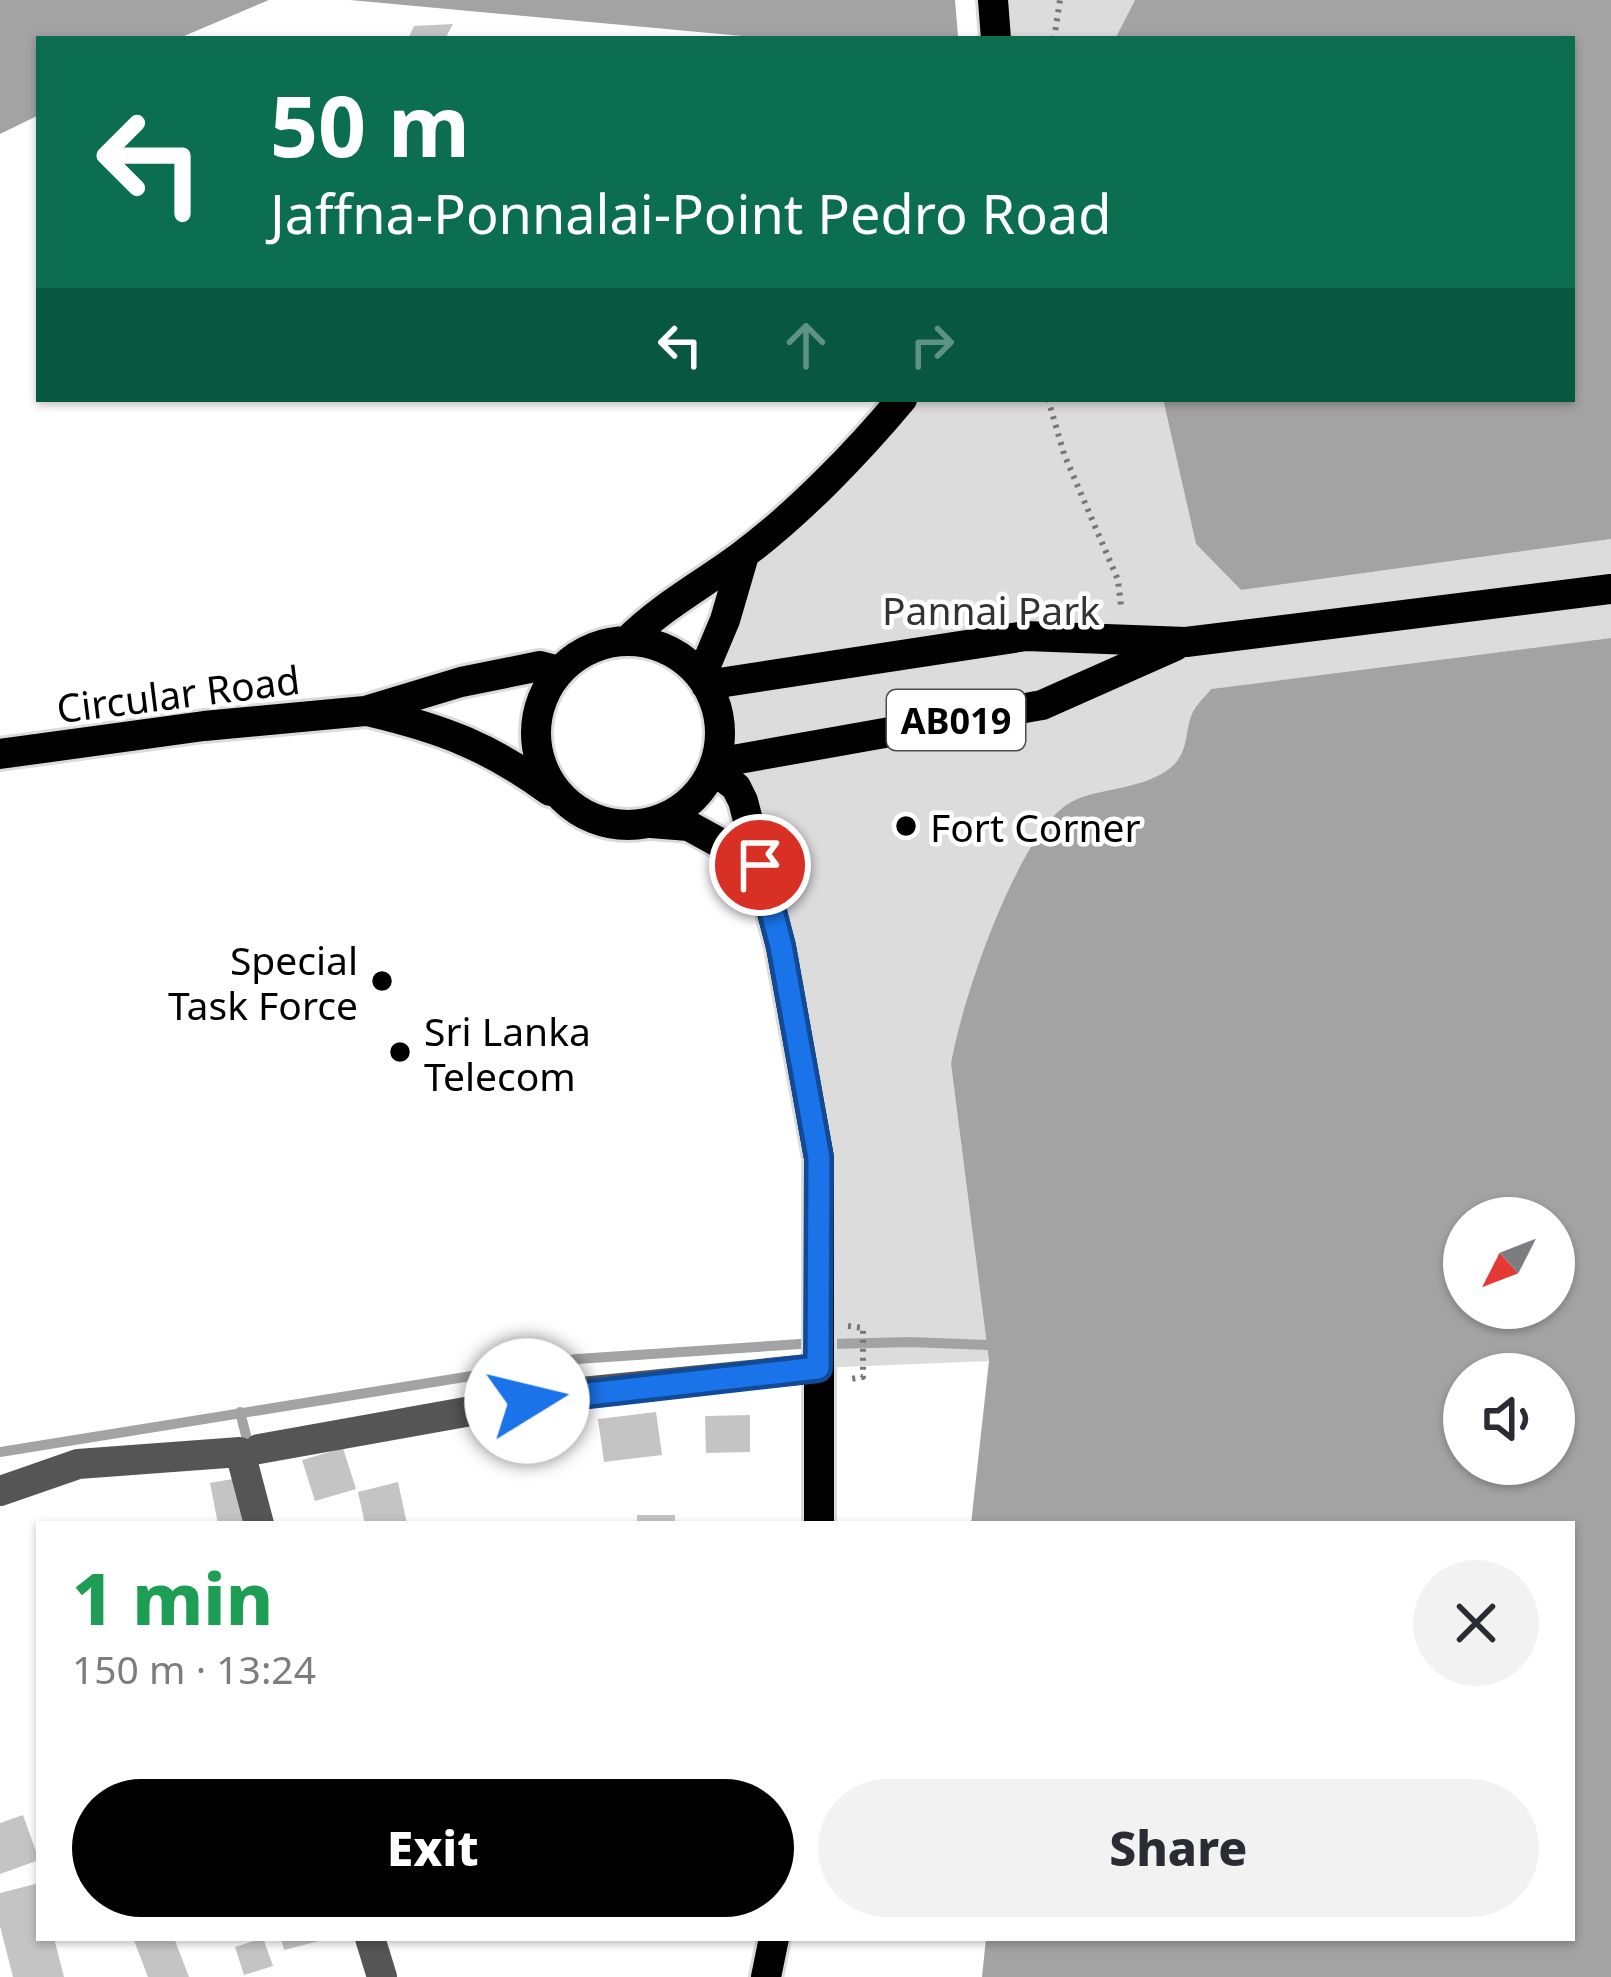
<!DOCTYPE html>
<meta charset="utf-8">
<style>
:root{--surface:#fff;--page:#f2f2f3;--text:#2b2b33;--muted:#7c7c81;--accent:#000}
body{margin:0;font-family:"Noto Sans",sans-serif;background:var(--page);color:var(--text);height:100vh;display:flex;flex-direction:column;font-size:45px;white-space:nowrap}
*{box-sizing:border-box;margin:0}
p{font-size:39px;color:var(--muted)}
.icon{flex:none;width:66px;height:66px;fill:none;stroke:currentColor;stroke-width:2;stroke-linecap:round;stroke-linejoin:round}
.map{position:relative;flex:1;overflow:hidden}
.details{position:absolute;left:36px;top:1521px;width:1539px;height:420px;display:flex;flex-direction:column;background:var(--surface);border-radius:0px;box-shadow:0 3px 9px #0004}
.details>*{flex:none}
.hud{position:absolute;left:36px;top:36px;width:1539px;height:366px;border-radius:0px;box-shadow:0 3px 9px #0004;background:#0b6e4f;color:#fff;overflow:hidden}
.needle{width:78px;rotate:228deg}
.controls{position:absolute;left:1443px;top:1197px;display:grid;gap:24px}
.controls a{display:grid;place-items:center;width:132px;height:132px;border-radius:50%;background:var(--surface);box-shadow:0 3px 9px #0004;font-size:60px}
.pin{position:absolute;display:grid;place-items:center;width:102px;height:102px;color:#fff;margin:-51px;border:6px solid #fff;border-radius:50%;box-shadow:0 3px 12px #0007}
.me{position:absolute;width:132px;margin:-66px;rotate:81deg;stroke-linejoin:round;filter:drop-shadow(0 0 9px #0008)}
.turn{display:flex;align-items:center;gap:42px;height:252px;padding:0 36px;font-size:54px}
.turn .icon{width:156px;height:156px;stroke-width:2.5}
.turn b{display:block;font-size:84px;line-height:102px}
.lanes{display:flex;align-items:center;height:114px;padding:0 36px;background:#0003;justify-content:center;gap:60px;direction:ltr}
.lanes .off{opacity:.35}
.round{display:grid;place-items:center;flex:none;width:126px;height:126px;border-radius:63px;background:var(--page)}
.head{display:flex;align-items:center;justify-content:space-between;height:204px;padding:0 36px}
h1{font-size:72px;font-weight:800;line-height:90px;color:#1e9e55}
.primary-button{display:flex;gap:24px;margin-top:auto;padding:24px 36px}
.primary-button a{flex:1;height:138px;border-radius:72px;background:var(--accent);color:#fff;font-size:48px;font-weight:800;line-height:138px;text-align:center}
.primary-button a+a{background:var(--page);color:var(--text)}
.map>svg:first-child{display:block}
</style>
<div class="map">
<svg width="1611" height="1977" viewBox="0 0 1611 1977">
<rect width="100%" height="100%" fill="#fff"/>
<!-- green -->
<path fill="#dcdcdc" d="M993,0H1135L1115,39H996Z
M902,399H1163L1196,544L1241,590L1611,539V638L1211,689C1204,698 1193,707 1190,718C1185,737 1187,755 1170,768C1140,792 1091,787 1066,805C1015,842 961,1002 951,1064L989,1361L818,1368L819,1158L781,946L716,763L718,711L706,685L732,588Z"/>
<!-- water -->
<path fill="#a3a3a3" fill-rule="evenodd" d="M0,0H269L177,39H39V115L0,134Z
M350,0H955L958,36L956,39H775Z
M1135,0H1611V539L1241,590L1196,544L1163,399H1572V39H1115Z
M1611,638V1977H982L986,1938H1572V1524H971L989,1361L951,1064C961,1002 1015,842 1066,805C1091,787 1140,792 1170,768C1187,755 1185,737 1190,719C1193,707 1204,698 1211,689ZM1554,1218V1308H1464V1218ZM1464,1374H1554V1464H1464Z"/>
<g fill="none" stroke-linecap="round" stroke-linejoin="round">
<!-- stream -->
<path stroke="#a3a3a3" stroke-width="10" d="M830,1344L910,1342L987,1345
M240,1412L250,1451
M0,1452L577,1359L800,1344"/>
</g>
<!-- building -->
<path fill="#c4c4c4" d="M453,24L445,39H408L414,26Z
M656,1412L662,1455L604,1462L598,1419Z
M750,1415V1452L706,1453L705,1416Z
M343,1448L356,1489L315,1501L302,1460Z
M238,1478L246,1521L218,1524L210,1483Z
M398,1482L407,1524H365L358,1492Z
M637,1515H675V1524H637Z
M23,1815L39,1860L0,1874V1823Z
M39,1883V1938H54L64,1977H13L0,1926V1893Z
M133,1938H174L189,1977H148Z
M263,1938L273,1966L244,1975L235,1947Z
M281,1938H322L323,1940L284,1950Z"/>
<g fill="none" stroke-linecap="round" stroke-linejoin="round">
<defs>
<path id="major" d="M993,0L996,39
M627,641C661,607 702,585 740,557C796,516 858,452 902,399
M536 733a92 92 0 1 1 184 0a92 92 0 1 1-184 0Z
M701,677L725,620L744,555
M706,685L1026,636L1186,642L1611,589
M371,712C443,729 490,747 550,791
M0,754L204,726L365,711L461,682L540,666L559,671
M716,763L1042,705L1175,646
M713,769L736,787L743,801L781,947L819,1158V1524
M651,823L689,826L760,865
M766,1977L774,1938"/>
</defs>
<!-- major casing -->
<use href="#major" stroke="#dbdbdb" stroke-width="36"/>
<!-- path -->
<path stroke="#777" stroke-width="6" stroke-dasharray="3 6" stroke-linecap="butt" d="M1054,39L1060,0
M1048,399L1064,454L1118,580L1121,606
M848,1326L863,1328V1377L851,1379"/>
<!-- minor -->
<path stroke="#555" stroke-width="30" d="M259,1449L572,1393L818,1368
M0,1491L78,1464L240,1452L259,1524
M370,1938L382,1977"/>
<!-- major -->
<use href="#major" stroke="#000" stroke-width="30"/>
</g>
<g fill="none" stroke-linecap="round" stroke-linejoin="round">
<defs>
<path id="route" d="M527,1401L818,1368L819,1158L781,946L760,865"/>
</defs>
<!-- route casing -->
<use href="#route" stroke="#114b97" stroke-width="30"/>
<!-- route -->
<use href="#route" stroke="#1a73e8" stroke-width="21"/>
</g>
<!-- markers -->
<g fill="#000" stroke="#fff" stroke-width="4.5">
<circle cx="906" cy="826" r="12"/>
<circle cx="382" cy="981" r="12"/>
<circle cx="400" cy="1052" r="12"/>
</g>
<g text-anchor="middle" dominant-baseline="central" stroke-width="9" stroke-linejoin="round" paint-order="stroke">
<!-- shield labels -->
<rect fill="#fff" stroke="#4c4c4c" stroke-width="3" x="887" y="690" width="138" height="60" rx="9"/>
<g font-size="36" font-weight="bold" fill="#000">
<text x="956" y="720">AB019</text>
</g>
<!-- park labels -->
<g font-size="39" fill="#333" stroke="#fff">
<text x="991" y="609">Pannai Park</text>
</g>
<!-- street labels -->
<g font-size="39" fill="#000" stroke="#fff">
<text transform="translate(178 693) rotate(-7)">Circular Road</text>
</g>
<!-- poi labels -->
<g font-size="39" fill="#000" stroke="#fff" text-anchor="start">
<text x="930" y="826">Fort Corner</text>
<text x="358" y="959" text-anchor="end">Special<tspan x="358" dy="45">Task Force</tspan></text>
<text x="424" y="1030">Sri Lanka<tspan x="424" dy="45">Telecom</tspan></text>
</g>
</g>
</svg>
<div class="controls">
<a><svg class="needle" viewBox="-14 -14 28 28"><path d="M0-13l5 13h-10z" fill="#e53935"/><path d="M0 13l5-13h-10z" fill="#7c7c81"/></svg></a>
<a><svg class="icon" aria-label="sound" viewBox="0 0 24 24"><path d="M4 9h4l5-4v14l-5-4H4zM17 9q2 3 0 6"/></svg></a>
</div>
<div class="pin" style="left:760px;top:865px;background:#d93025"><svg class="icon" aria-label="arrive" viewBox="0 0 24 24"><path d="M6 21V4h12l-3 4 3 4H6"/></svg></div>
<svg class="me" style="left:527px;top:1401px" viewBox="-20 -20 40 40"><circle r="19" fill="#fff"/><path d="M0-13L10 11 0 6-10 11z" fill="#1a73e8"/></svg>
<div class="hud">
<div class="turn"><svg class="icon" aria-label="left" viewBox="0 0 24 24"><path d="M17 20v-9H6M10 6l-5 5 5 5"/></svg><div><b>50 m</b>Jaffna-Ponnalai-Point Pedro Road</div></div>
<div class="lanes"><svg class="icon" aria-label="left" viewBox="0 0 24 24"><path d="M17 20v-9H6M10 6l-5 5 5 5"/></svg><svg class="icon off" aria-label="ahead" viewBox="0 0 24 24"><path d="M12 20V5M6 11l6-6 6 6"/></svg><svg class="icon off" aria-label="right" viewBox="0 0 24 24"><path d="M7 20v-9h11M14 6l5 5-5 5"/></svg></div>
</div>
<section class="details">
<div class="head"><div><h1>1 min</h1><p>150 m · 13:24</p></div><a class="round"><svg class="icon" aria-label="close" viewBox="0 0 24 24"><path d="M6 6l12 12M18 6L6 18"/></svg></a></div>
<div class="primary-button"><a>Exit</a><a>Share</a></div>
</section>
</div>
